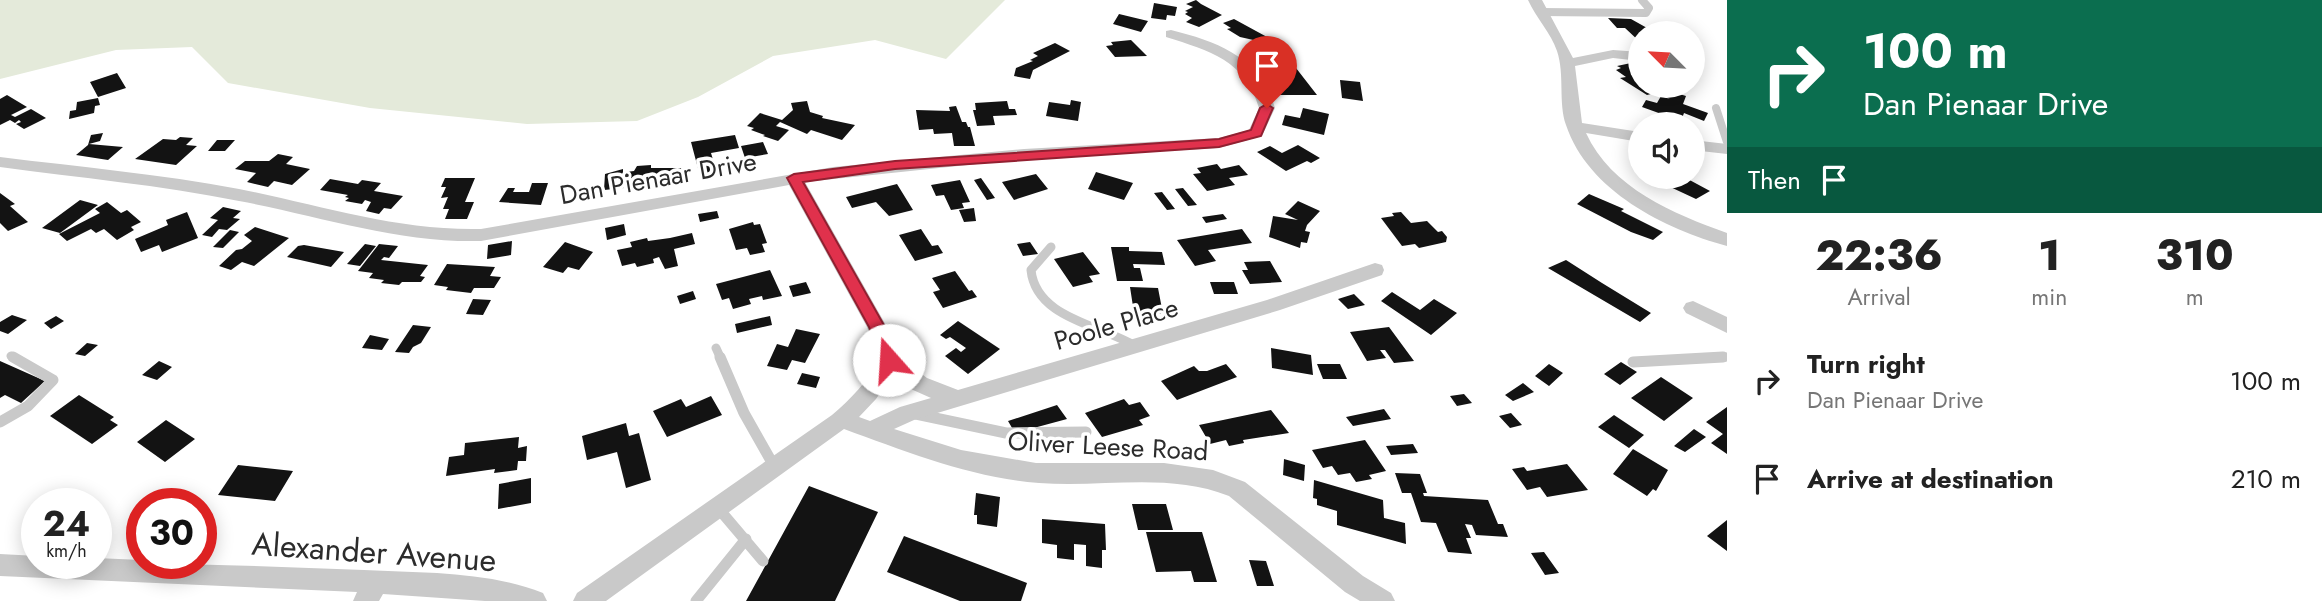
<!DOCTYPE html>
<style>
:root{--surface:#fff;--page:#f2f2f2;--text:#222;--muted:#767676}
body{margin:0;font-family:Jost,sans-serif;background:var(--page);color:var(--text);height:100vh;display:flex;flex-direction:column;font-size:26px;white-space:nowrap}
*{box-sizing:border-box;margin:0}
p{font-size:23px;color:var(--muted)}
.icon{flex:none;width:38px;height:38px;fill:none;stroke:currentColor;stroke-width:2;stroke-linecap:round;stroke-linejoin:round}
.map{position:relative;flex:1;overflow:hidden}
.drawer{display:flex;flex-direction:column;background:var(--surface);width:595px}
.drawer>*{flex:none}
.hud{background:#0b6e4f;color:#fff;overflow:hidden}
.needle{width:46px;rotate:294deg}
.fabs{position:absolute;left:1628px;top:21px;display:grid;gap:14px}
.fabs a{display:grid;place-items:center;width:77px;height:77px;border-radius:50%;background:var(--surface);box-shadow:0 4px 18px #0003;font-size:35px}
.speed{position:absolute;left:21px;top:488px;display:flex;gap:14px;font-size:35px;font-weight:700;text-align:center}
.speed>*{display:grid;place-content:center;width:91px;height:91px;border-radius:50%;background:var(--surface);box-shadow:0 4px 18px #0003;line-height:1}
.speed small{font-size:18px;font-weight:400}
.speed .limit{border:10px solid #d22;background:#fff;color:#111}
.pin{position:absolute;display:grid;place-items:center;width:60px;height:60px;color:#fff;margin:-72px -30px;border-radius:50% 50% 50% 0;rotate:-45deg;box-shadow:0 0 7px #0007}
.pin .icon{rotate:45deg}
.me{position:absolute;width:77px;margin:-38px;rotate:341deg;stroke-linejoin:round;filter:drop-shadow(0 0 5px #0008)}
.turn{display:flex;align-items:center;gap:24px;height:147px;padding:0 21px;font-size:32px}
.turn .icon{width:91px;height:91px;stroke-width:2.5}
.turn b{display:block;font-size:49px;line-height:60px}
.then{display:flex;align-items:center;height:66px;padding:0 21px;background:#0003;gap:14px;font-size:26px}
.eta{display:flex;justify-content:space-evenly;align-items:center;height:119px;text-align:center}
.eta b{font-size:42px;font-weight:800;line-height:49px}
ul{padding:0;list-style:none}
li{display:flex;align-items:center;gap:21px;height:98px;padding:0 21px}
li div{flex:1}
li b{display:block;font-size:26px}
li em{font-style:normal}
main{display:flex;flex:1;min-height:0}
.map>svg:first-child{display:block}
</style>
<main>
<div class="map">
<svg width="1727" height="601" viewBox="0 0 1727 601">
<rect width="100%" height="100%" fill="#fff"/>
<!-- green -->
<path fill="#e4eada" d="M0,0H1005L946,59L875,40L773,56L698,97L637,121L527,124L370,108L228,83L192,47L116,50L0,79Z"/>
<!-- building -->
<path fill="#131313" d="M1196,0L1201,4L1222,15L1199,27L1186,22L1192,18L1185,14L1188,12L1185,11L1193,7L1186,4Z
M1154,3L1177,7L1175,16L1167,15L1166,20L1151,18Z
M1119,14L1148,21L1141,32L1113,24Z
M1608,18L1631,19L1656,33H1640V42L1625,28H1617Z
M1234,19L1267,37L1258,41L1240,37L1227,29L1231,28L1223,23Z
M1131,40L1147,56L1115,57L1106,46L1113,45L1111,42Z
M1055,43L1070,51L1033,70L1030,79L1014,76L1016,68L1033,61L1030,60L1038,56L1033,53Z
M1270,43L1278,49L1265,54L1270,58L1262,60L1247,48Z
M1631,63L1640,67V86H1665L1670,89L1647,95L1620,78L1626,77L1616,70L1621,68L1617,66Z
M1288,68H1296L1317,95H1279L1273,83H1287L1281,72H1290Z
M117,73L126,88L98,97L90,82Z
M1340,80L1360,82L1363,101L1342,98Z
M1673,92L1686,96L1683,104L1708,113L1704,121L1684,113L1681,121L1642,107L1646,100L1657,103L1661,96L1670,99L1662,95Z
M7,95L27,107L11,115L15,117L31,109L46,118L24,129L16,124L21,122L19,120L15,123L10,120L0,125V99Z
M98,98L100,105L95,106L94,113L69,119L70,111L76,110L77,102Z
M1071,100L1081,102L1078,121L1046,116L1049,102L1070,105Z
M807,101L810,112L823,116L822,118L855,125L842,140L811,130L807,134L780,122L776,126L789,130L778,141L763,136L765,135L751,130L754,128L747,126L760,113L782,120L793,110L791,103Z
M1007,101L1009,109H1015L1017,115L993,116L995,125L977,126L973,110H976L975,103Z
M956,106L962,122H966L968,127H970L975,146H954L952,133L934,134L933,129L919,130L916,110L950,111L949,107Z
M1303,108L1329,114L1324,135L1282,125L1285,115L1300,118Z
M103,133L100,141L89,144L123,147L108,160L76,155L88,145L91,135Z
M735,135L739,148L711,153L717,173L700,176L691,142Z
M180,137L193,138L186,145L197,146L176,165L135,159L163,139L176,140Z
M217,140H235L225,151H208Z
M763,142L768,154L745,158L741,146Z
M1298,145L1320,158L1311,163L1307,161L1286,171L1257,152L1270,146L1282,153Z
M278,154L293,157L286,164L310,169L292,185L274,181L268,187L247,182L256,173L235,169L245,161H269Z
M1217,164L1221,169L1239,165L1248,175L1229,178L1235,185L1207,191L1193,174L1201,173L1197,168Z
M651,165V168H686V176L669,181L624,183V188L604,190L605,174L623,169V178H625L626,172L634,171L637,166Z
M1096,172L1133,183L1124,200L1088,189Z
M1036,174L1048,189L1014,200L1002,182Z
M1658,177H1684L1710,191L1696,199L1666,185L1668,183Z
M445,178H475L465,202H474L467,219H445L449,209H443L448,197L441,198L446,187H441Z
M981,178L995,198L987,200L974,180Z
M330,179L358,184L362,180L381,183L374,191L403,196L391,209L384,208L379,214L366,211L371,202L365,200L362,204L345,201L349,198L345,197L348,195L320,190Z
M960,180L970,202L962,203L964,208L951,210L944,195L936,196L931,185Z
M532,183H548L541,205L499,202L508,188H515L513,192H529Z
M897,184L913,210L889,216L876,202L852,208L846,197Z
M1183,188L1197,205L1188,206L1175,189Z
M1162,192L1175,209L1167,210L1154,193Z
M0,193L15,204L10,206L28,222L8,231L0,223Z
M1589,194L1624,209L1621,211L1663,232L1653,240L1631,232L1577,204Z
M80,200L98,205L60,233L42,228Z
M1298,201L1320,211L1307,225L1305,231L1310,232L1307,243L1301,242L1300,248L1269,237L1273,216L1298,220L1285,214Z
M107,202L121,213L127,210L141,222L131,227L134,230L117,240L104,229L96,233L91,229L67,241L59,234L100,213L95,209Z
M223,207L241,211L233,218L240,219L227,230L219,229L212,237L202,235L218,220L210,218Z
M974,208L976,221L964,222L959,210Z
M717,211L719,218L700,222L698,214Z
M187,212L198,238L162,252L159,245L141,252L135,239L168,225L166,220Z
M1401,212L1411,223L1427,221L1438,232L1442,231L1447,237L1446,242L1419,248L1415,244L1402,246L1381,218L1394,216L1392,213Z
M1223,214L1227,219L1206,223L1202,217Z
M753,222L754,225L760,224L767,243L762,244L765,252L750,255L747,248L736,250L729,229Z
M624,224L626,235L607,240L605,228Z
M255,227L289,238L254,266L242,262L231,270L219,266L236,250L242,249L252,241L244,235Z
M921,229L932,246L938,245L943,253L915,261L899,235Z
M1242,229L1252,243L1208,250L1216,261L1195,266L1177,240Z
M230,230L239,232L223,248L213,247Z
M692,233L695,244L674,249L678,266L665,269L659,257L653,259L654,263L637,267L635,263L622,266L617,250L632,247L630,242L647,238L648,241L670,238Z
M512,241L511,255L487,259L488,245Z
M565,242L593,252L579,270L568,267L563,273L543,267Z
M1030,242L1038,254L1023,256L1017,244Z
M365,244L376,246L360,266L347,264Z
M379,244L398,246L389,258L384,257L381,260L428,265L420,276L425,277L421,282H402L399,285L381,283L384,280L369,278L373,273L358,271Z
M304,245L344,252L331,267L287,257L298,246Z
M1111,247H1129V251L1162,252L1165,265L1133,264L1134,268H1140L1143,281H1117Z
M1083,252L1100,274L1089,276L1093,282L1073,287L1054,259Z
M1566,260L1602,283L1651,313L1640,322L1548,268Z
M1270,261L1282,282L1250,284L1242,270H1248L1244,262Z
M447,264L495,267L490,276L501,277L494,288H474L471,293L446,290L448,287L434,285Z
M770,270L782,296L763,300L762,296L749,299L751,304L733,309L729,298L722,300L716,284Z
M955,271L969,291L972,290L977,297L943,308L933,292L940,290L932,278Z
M806,282L811,293L793,297L789,286Z
M1210,282H1234L1238,294H1214Z
M1130,287L1158,288L1163,314L1134,313Z
M693,291L696,299L680,304L677,296Z
M1392,292L1420,310L1434,299L1457,313L1431,335L1381,301Z
M1354,294L1365,305L1348,309L1338,299Z
M473,299L491,300L483,315L466,314Z
M12,315L27,320L8,334L0,331V322Z
M56,316L64,321L51,329L44,323Z
M770,316L772,325L737,333L735,324Z
M958,321L1000,349L968,374L945,356L956,348L961,352L966,348L950,337L946,339L940,335Z
M413,325L431,327L421,343L413,347L409,353L395,352Z
M1389,327L1414,361L1394,363L1385,350H1380L1386,358L1367,361L1350,332Z
M796,329L820,334L805,363L792,360L787,370L767,366L777,344L788,347Z
M370,335L389,339L382,350L362,348Z
M87,343L98,345L85,356L75,354Z
M1271,348L1311,355L1313,375L1272,368Z
M0,361L45,381L21,403L5,395L0,398Z
M159,361L172,367L157,380L142,375Z
M1621,362L1637,372L1620,385L1604,374Z
M1226,364L1237,377L1177,400L1161,381L1194,366L1199,371H1207Z
M1317,364H1340L1347,379H1323Z
M1549,364L1563,373L1549,386L1535,376Z
M802,373L820,377L816,388L797,384Z
M1661,377L1693,398L1664,421L1631,398Z
M1523,383L1534,392L1513,401L1505,395Z
M1464,394L1472,403L1457,406L1450,396Z
M79,395L114,417L110,420L118,425L92,444L50,416Z
M711,396L722,415L667,437L653,411L681,399L686,407Z
M1124,399L1129,405L1140,402L1150,416L1139,420L1143,425L1102,437L1085,413Z
M1057,405L1067,419L1015,433L1008,421Z
M1727,407V454L1711,443L1723,434L1706,422Z
M1384,409L1391,419L1353,426L1346,417Z
M1271,410L1289,433L1243,440L1244,443L1229,446L1226,440L1210,444L1199,425Z
M1511,413L1522,425L1510,428L1499,416Z
M1614,415L1644,435L1629,448L1598,427Z
M166,420L195,439L165,462L137,442Z
M626,423L629,436L639,433L651,480L626,488L617,452L587,460L582,436Z
M1694,429L1706,437L1685,452L1674,446Z
M519,437L518,448L527,446L526,461H518L517,470L494,473L495,469L446,476L449,457L464,455L465,443Z
M1365,440L1386,471L1369,475L1372,479L1356,482L1350,473L1338,475L1332,466L1323,468L1312,450Z
M1413,444L1418,453L1391,455L1386,446Z
M1633,449L1668,470L1656,491L1653,489L1647,496L1613,474Z
M1284,459L1305,465L1304,481L1283,475Z
M1567,464L1588,490L1547,497L1540,487L1527,490L1512,469L1524,467L1527,471Z
M238,465L293,471L275,501L218,495Z
M1395,473L1420,474L1427,493H1423L1424,496L1488,500L1498,524H1503L1508,537L1476,535L1472,525L1465,524L1471,538H1466L1472,554L1448,552L1436,523L1421,522L1411,493H1402Z
M531,478V503L498,509L499,484Z
M1314,480L1383,500L1384,518L1405,523L1406,544L1337,525V511L1317,505V499L1313,498Z
M809,486L878,512L835,601H746Z
M976,493L1000,497L997,527L977,524V515H974Z
M1132,504H1166L1173,530H1138Z
M1042,519L1105,524L1106,550H1102V568L1086,566V545L1074,544V560L1057,558V545L1042,543Z
M1727,520V551L1707,536Z
M1146,532H1202L1217,582H1194L1191,571L1156,572Z
M904,536L1027,583L1021,601H960L887,572Z
M1544,552L1559,573L1545,575L1531,553Z
M1249,560L1266,561L1274,586H1257Z"/>
<g fill="none" stroke-linecap="round" stroke-linejoin="round">
<!-- lane-far2 -->
<path stroke="#c9c9c9" stroke-width="8" d="M1541,12L1646,13L1649,8L1642,0
M1716,108L1727,142"/>
<!-- lane-far1 -->
<path stroke="#c9c9c9" stroke-width="9" d="M1051,247L1031,270C1036,319 1102,325 1135,346
M716,348L721,359
M11,356L16,359
M1690,359L1727,357"/>
<!-- lane -->
<path stroke="#c9c9c9" stroke-width="11" d="M720,357L744,413L774,466
M1633,362L1723,357
M916,414L1006,433L1086,432
M0,422L28,406L53,380L13,357
M718,508L763,561
M696,601L746,539"/>
<!-- street -->
<path fill="#c9c9c9" fill-rule="evenodd" d="M1528,0H1542L1573,58L1613,50L1640,52V61L1613,58L1575,66L1582,123L1640,132V142L1586,133C1611,188 1674,214 1727,233V246C1665,229 1588,191 1566,125C1558,102 1565,75 1557,51C1551,33 1536,18 1528,0Z
M1171,30C1219,42 1259,57 1275,108L1262,136L1219,148L1024,159L805,182L887,327L898,356L927,378L958,390L1267,300L1375,263L1382,265L1384,270L1382,275L1280,310L914,420L894,429L961,450L1036,463H1164L1213,470L1245,482L1363,576L1391,593L1395,601H1360L1345,592L1229,496C1168,472 1103,488 1039,483C972,478 907,452 844,429L606,601H573L577,593L832,415C851,399 867,382 879,360L867,327L789,185L481,241C397,243 320,216 239,201C160,185 80,178 0,167V157C80,167 160,174 239,189C320,205 397,231 481,229L833,167L1024,149L1219,138L1249,130L1259,108C1245,60 1210,51 1166,37V31ZM892,375L913,390L931,398L900,407L870,421L859,417L876,399Z
M1692,140L1727,144V154L1692,150Z
M1693,301L1727,317V333L1686,313L1683,308L1686,303Z
M0,554L37,556V564H96V558L142,560V564C216,564 290,567 364,570C423,573 487,571 543,593L547,601H485L383,594L379,601H353L357,592L0,576Z"/>
</g>
<!-- route -->
<path fill="#e0314c" stroke="#922031" stroke-width="2" d="M1267,104L1273,108L1261,136L1219,147L895,169L803,182L885,327L898,360L895,365H883L881,360L869,327L787,178L794,174L895,161L1219,139L1251,130L1260,108Z"/>
<g text-anchor="middle" dominant-baseline="central" stroke-width="7" stroke-linejoin="round" paint-order="stroke">
<!-- street labels -->
<g font-size="26" fill="#2c2c2c" stroke="#fff">
<text transform="translate(658 178) rotate(-10)">Dan Pienaar Drive</text>
<text transform="translate(1116 324) rotate(-16)">Poole Place</text>
<text transform="translate(1108 446) rotate(3)">Oliver Leese Road</text>
</g>
<!-- near-street labels -->
<g font-size="32" fill="#2c2c2c" stroke="#fff">
<text transform="translate(374 552) rotate(4)">Alexander Avenue</text>
</g>
</g>
</svg>
<div class="fabs">
<a><svg class="needle" viewBox="-14 -14 28 28"><path d="M0-13l5 13h-10z" fill="#e53935"/><path d="M0 13l5-13h-10z" fill="#767676"/></svg></a>
<a><svg class="icon" aria-label="sound" viewBox="0 0 24 24"><path d="M4 9h4l5-4v14l-5-4H4zM17 9q2 3 0 6"/></svg></a>
</div>
<div class="speed"><div>24<small>km/h</small></div><div class="limit">30</div></div>
<div class="pin" style="left:1267px;top:108px;background:#d93025"><svg class="icon" aria-label="arrive" viewBox="0 0 24 24"><path d="M6 21V4h12l-3 4 3 4H6"/></svg></div>
<svg class="me" style="left:889px;top:360px" viewBox="-20 -20 40 40"><circle r="19" fill="#fff"/><path d="M0-13L10 11 0 6-10 11z" fill="#e0314c"/></svg>
</div>
<section class="drawer">
<div class="hud">
<div class="turn"><svg class="icon" aria-label="right" viewBox="0 0 24 24"><path d="M7 20v-9h11M14 6l5 5-5 5"/></svg><div><b>100 m</b>Dan Pienaar Drive</div></div>
<div class="then">Then<svg class="icon" aria-label="arrive" viewBox="0 0 24 24"><path d="M6 21V4h12l-3 4 3 4H6"/></svg></div>
</div>
<div class="eta">
<div><b>22:36</b><p>Arrival</p></div>
<div><b>1</b><p>min</p></div>
<div><b>310</b><p>m</p></div>
</div>
<ul>
<li><svg class="icon" aria-label="right" viewBox="0 0 24 24"><path d="M7 20v-9h11M14 6l5 5-5 5"/></svg><div><b>Turn right</b><p>Dan Pienaar Drive</p></div><em>100 m</em></li>
<li><svg class="icon" aria-label="arrive" viewBox="0 0 24 24"><path d="M6 21V4h12l-3 4 3 4H6"/></svg><div><b>Arrive at destination</b></div><em>210 m</em></li>
</ul>
</section>
</main>
